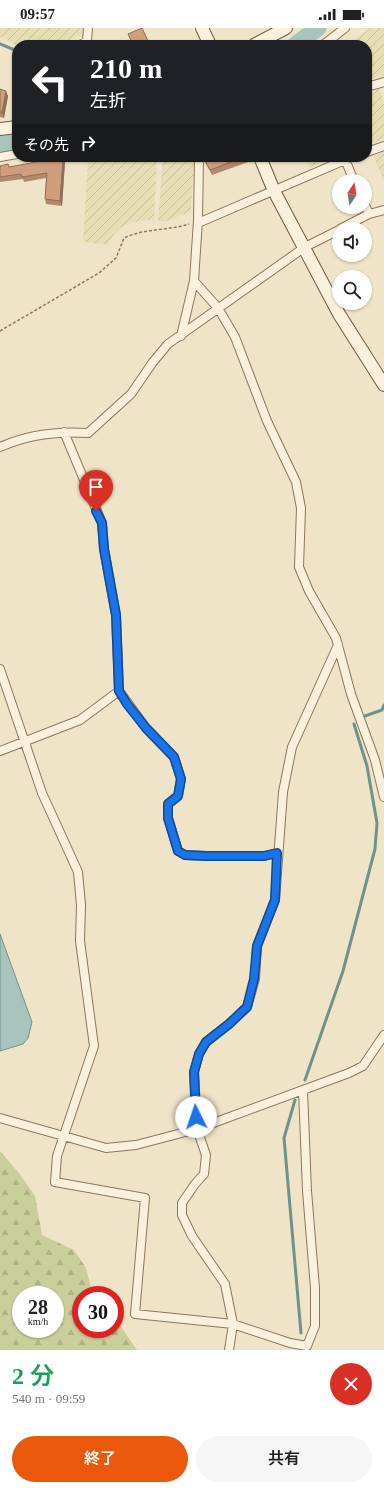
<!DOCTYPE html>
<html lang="ja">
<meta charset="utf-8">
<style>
:root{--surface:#fff;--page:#f6f6f6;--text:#202124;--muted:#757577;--accent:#ea580c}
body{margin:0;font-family:"Times New Roman","Noto Sans JP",serif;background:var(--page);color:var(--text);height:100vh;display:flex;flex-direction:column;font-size:15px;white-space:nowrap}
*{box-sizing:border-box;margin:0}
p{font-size:13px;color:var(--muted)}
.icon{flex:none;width:22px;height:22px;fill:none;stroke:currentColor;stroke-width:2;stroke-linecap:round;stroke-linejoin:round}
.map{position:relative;height:1322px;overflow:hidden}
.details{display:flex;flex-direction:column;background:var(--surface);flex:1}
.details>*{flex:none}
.hud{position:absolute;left:12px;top:12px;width:360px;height:122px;border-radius:16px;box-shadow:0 1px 3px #0004;background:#202124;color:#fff;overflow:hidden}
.needle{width:26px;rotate:12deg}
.controls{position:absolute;left:332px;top:146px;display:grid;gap:8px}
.controls a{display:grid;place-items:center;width:40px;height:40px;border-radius:50%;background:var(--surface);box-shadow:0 1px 3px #0004;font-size:20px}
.speed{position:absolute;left:12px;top:1258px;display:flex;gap:8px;font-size:20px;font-weight:700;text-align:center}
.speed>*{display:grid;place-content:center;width:52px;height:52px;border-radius:50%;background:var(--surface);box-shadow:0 1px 3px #0004;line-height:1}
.speed small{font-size:10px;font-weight:400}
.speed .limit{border:6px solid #d22;background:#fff;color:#111}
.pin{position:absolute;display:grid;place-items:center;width:34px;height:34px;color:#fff;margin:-41px -17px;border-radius:50% 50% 50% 0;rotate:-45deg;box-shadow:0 0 4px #0007}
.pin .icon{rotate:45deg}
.me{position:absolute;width:44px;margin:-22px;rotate:356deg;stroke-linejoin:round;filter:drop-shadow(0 0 3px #0008)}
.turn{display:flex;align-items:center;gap:14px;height:84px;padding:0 12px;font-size:18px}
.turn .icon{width:52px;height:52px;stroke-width:2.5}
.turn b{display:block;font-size:28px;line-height:34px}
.then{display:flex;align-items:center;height:38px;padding:0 12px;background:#0003;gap:8px;font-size:15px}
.round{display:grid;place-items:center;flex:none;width:42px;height:42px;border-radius:21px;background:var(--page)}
.overview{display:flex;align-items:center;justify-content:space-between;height:68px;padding:0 12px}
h1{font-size:24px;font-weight:600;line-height:30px;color:#1e9e55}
.action{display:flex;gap:8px;margin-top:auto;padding:8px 12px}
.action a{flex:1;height:46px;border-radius:24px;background:var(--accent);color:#fff;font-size:16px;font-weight:600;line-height:46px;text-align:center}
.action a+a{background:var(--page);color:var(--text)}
.status{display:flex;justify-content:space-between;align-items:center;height:28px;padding:0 20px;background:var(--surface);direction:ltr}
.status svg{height:11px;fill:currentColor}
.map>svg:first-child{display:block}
</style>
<div class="status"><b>09:57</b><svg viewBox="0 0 49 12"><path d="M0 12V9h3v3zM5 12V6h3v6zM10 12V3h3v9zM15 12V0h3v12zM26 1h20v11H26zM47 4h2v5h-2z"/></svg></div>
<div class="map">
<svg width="384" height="1322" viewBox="0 0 384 1322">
<defs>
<pattern id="farmland-furrows" width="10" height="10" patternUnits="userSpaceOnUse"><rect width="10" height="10" fill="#e6deb5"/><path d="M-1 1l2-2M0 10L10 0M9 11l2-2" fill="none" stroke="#c6bf9b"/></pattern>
<pattern id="forest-firs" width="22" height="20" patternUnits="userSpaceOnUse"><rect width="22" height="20" fill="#c9cf9b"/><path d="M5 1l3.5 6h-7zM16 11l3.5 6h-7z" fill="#aeb285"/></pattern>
</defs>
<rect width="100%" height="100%" fill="#f0e4c8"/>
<!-- farmland -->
<path fill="url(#farmland-furrows)" d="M0,0H83V6L57,17L17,18L6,11L0,9Z
M370,0H384V47L367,52V17H346Z
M380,61L384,76V111L367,117V65Z
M384,124V152L373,128Z
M97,129H157L154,191L130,195L120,200L114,206L108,217L83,214L88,131Z
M163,129H194L191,183L168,193H158Z
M305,129H330L309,140Z"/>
<!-- forest -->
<path fill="url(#forest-firs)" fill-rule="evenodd" d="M0,1123L19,1145L35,1168L42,1207L74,1222L86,1240L93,1267H81V1301H115V1290L137,1322H0ZM21,1267H55V1301H21Z"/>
<!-- water -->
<path fill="#a9c4bc" stroke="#6f938a" d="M0,906L32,994L28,1010L23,1016L0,1023Z"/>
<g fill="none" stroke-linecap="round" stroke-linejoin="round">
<!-- stream -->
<path stroke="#6f938a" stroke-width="3" d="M0,16L17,23
M365,688L382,682L384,677
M305,1052L343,943L375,821L377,795L367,738L354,696
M295,1072L284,1110L301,1305"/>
<!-- river -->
<path stroke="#a9c4bc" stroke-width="17" d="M295,17L318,0
M0,117L17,114"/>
<defs>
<path id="street" d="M80,17L87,13L88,0
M323,17L345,0
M367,59L384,54
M367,124L384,118
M0,129L17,126
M344,129L354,153
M365,177L369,186
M198,195L352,129
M340,201L369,186L384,182
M194,253L218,280L235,309L267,393L296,454L301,480L299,539L309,563L336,610L351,666L375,732L384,769
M181,308L194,253L198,192L199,129
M64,404L102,495L104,521L116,587L119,663L146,700L174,729L181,751L178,768L168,776V790L178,823L185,827L206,828H264L277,825
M0,419C27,407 59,403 88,405L131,366L153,334L168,316L305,219L339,202
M0,641L42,765L78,844L81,877L80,913L94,1018L57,1128L55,1154L145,1170L135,1286L233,1296L290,1315L307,1318L315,1298V1260L307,1163L303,1062
M0,723L80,692L119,663
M0,1090L106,1120L136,1117L197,1101L349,1045L363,1038L384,1007
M229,1322L233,1296L225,1256L192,1208L182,1187V1175L195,1156L204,1146L206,1127L197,1101L194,1044L199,1026L206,1014L229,996L247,979L255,951L257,918L275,872L283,764L292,719L338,617"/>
<path id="secondary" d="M202,0L210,17
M254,17L286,0
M0,101L17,99
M260,129L274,163L339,286L384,357"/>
</defs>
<!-- street casing -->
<use href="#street" stroke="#8d765c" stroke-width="10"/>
<!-- secondary casing -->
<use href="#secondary" stroke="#6f573f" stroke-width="14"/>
<!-- path -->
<path stroke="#8d765c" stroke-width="1.5" stroke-dasharray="3 2" stroke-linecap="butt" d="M0,303L99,245L116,230L124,210C145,200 167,203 189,196"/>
<!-- street -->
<use href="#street" stroke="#faf1dc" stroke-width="8"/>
<!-- secondary -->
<use href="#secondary" stroke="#faf1dc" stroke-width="12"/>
</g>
<!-- wall -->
<path fill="#b2896c" d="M0,61L8,68L4,90L0,89Z
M203,129H250L251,133L212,147L205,134Z
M65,134L62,178L46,176L45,171L46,150L24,154L23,151L0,154V138L8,136L9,139Z"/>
<!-- shaded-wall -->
<path fill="#916f58" d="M6,63L8,68L4,90L2,84Z
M63,129L65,134L62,178L60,173Z"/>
<!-- building -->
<path fill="#cf9f7d" stroke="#916f58" d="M142,0L150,17H133L128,6Z
M0,61L6,63L2,84H0Z
M48,129H63L60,173L45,171L47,145L22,149L21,146L0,149V138L8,136L9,139L47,132Z
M203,129H244L210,142Z"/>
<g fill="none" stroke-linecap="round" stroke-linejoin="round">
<defs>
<path id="route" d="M96,483L102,495L104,521L116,587L119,663L127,676L146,700L174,729L181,751L178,768L168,776V790L178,823L185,827L206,828H264L277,825L275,872L257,918L254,951L247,979L229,996L206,1014L199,1026L194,1044L196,1089"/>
</defs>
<!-- route casing -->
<use href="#route" stroke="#114b97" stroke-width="10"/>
<!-- route -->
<use href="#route" stroke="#1a73e8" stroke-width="7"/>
</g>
</svg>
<div class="controls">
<a><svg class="needle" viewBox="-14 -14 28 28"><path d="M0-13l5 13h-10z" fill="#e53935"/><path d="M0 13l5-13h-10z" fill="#757577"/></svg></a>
<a><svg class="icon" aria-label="sound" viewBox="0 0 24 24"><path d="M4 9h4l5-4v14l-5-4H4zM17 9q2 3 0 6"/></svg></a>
<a><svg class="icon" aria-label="search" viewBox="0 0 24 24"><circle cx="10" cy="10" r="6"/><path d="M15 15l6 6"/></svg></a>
</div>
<div class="speed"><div>28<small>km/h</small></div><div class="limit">30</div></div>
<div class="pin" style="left:96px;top:483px;background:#d93025"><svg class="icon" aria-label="arrive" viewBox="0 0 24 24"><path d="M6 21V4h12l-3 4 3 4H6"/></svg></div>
<svg class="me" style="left:196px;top:1089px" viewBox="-20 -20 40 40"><circle r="19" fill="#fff"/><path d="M0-13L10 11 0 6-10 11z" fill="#1a73e8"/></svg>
<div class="hud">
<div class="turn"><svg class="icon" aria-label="left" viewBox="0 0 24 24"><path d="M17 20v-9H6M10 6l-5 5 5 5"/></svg><div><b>210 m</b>左折</div></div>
<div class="then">その先<svg class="icon" aria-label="right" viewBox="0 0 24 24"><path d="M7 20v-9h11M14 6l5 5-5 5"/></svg></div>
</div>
</div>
<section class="details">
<div class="overview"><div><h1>2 分</h1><p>540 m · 09:59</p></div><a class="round" style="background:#d93025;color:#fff"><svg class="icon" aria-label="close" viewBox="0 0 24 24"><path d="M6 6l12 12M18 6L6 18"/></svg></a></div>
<div class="action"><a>終了</a><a>共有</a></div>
</section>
